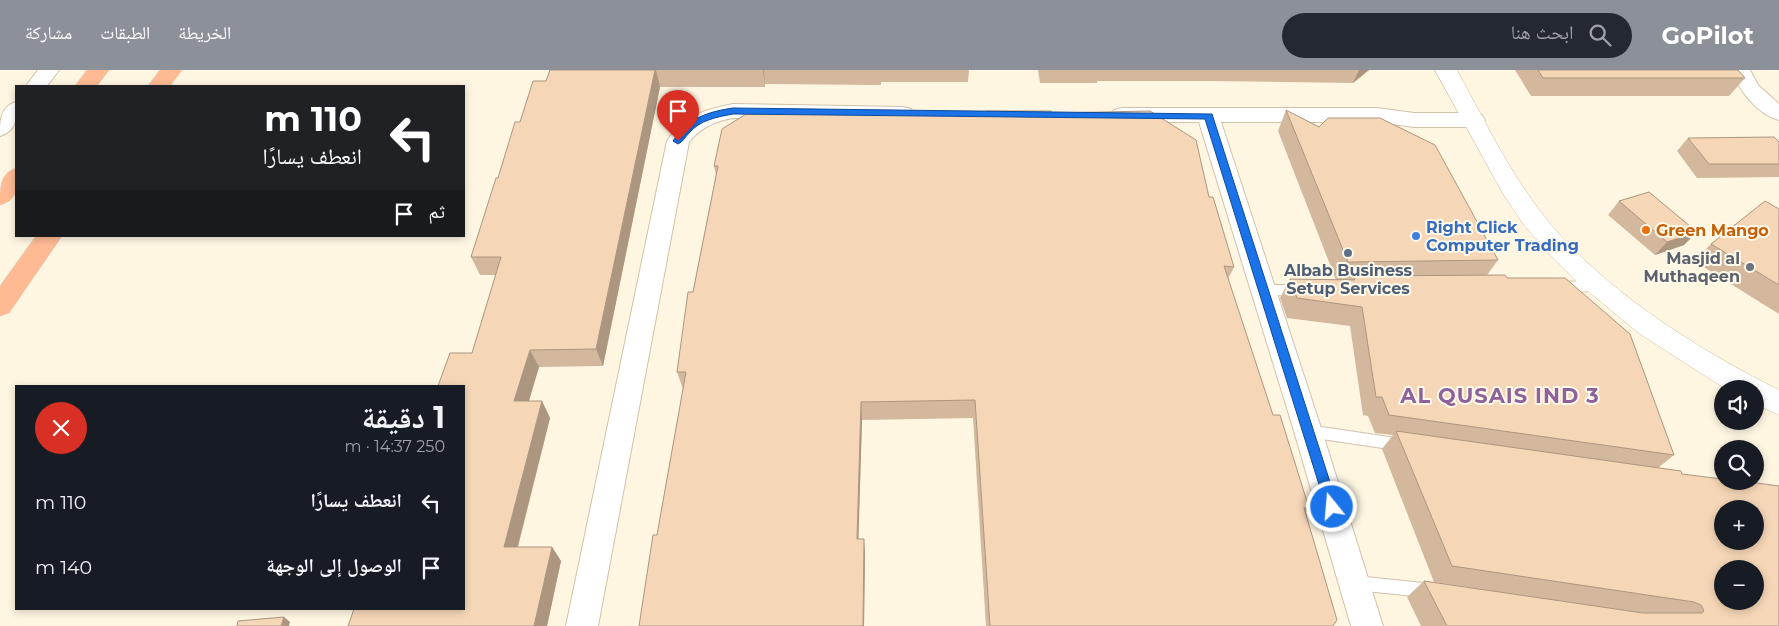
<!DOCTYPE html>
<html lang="ar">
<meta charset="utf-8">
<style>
:root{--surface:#171b24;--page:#242831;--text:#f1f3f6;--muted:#9ea1a6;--accent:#8c9099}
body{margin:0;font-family:Montserrat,"Noto Naskh Arabic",sans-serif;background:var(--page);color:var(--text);direction:rtl;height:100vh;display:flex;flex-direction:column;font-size:19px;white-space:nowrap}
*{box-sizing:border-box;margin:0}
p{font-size:16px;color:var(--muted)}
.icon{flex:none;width:28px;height:28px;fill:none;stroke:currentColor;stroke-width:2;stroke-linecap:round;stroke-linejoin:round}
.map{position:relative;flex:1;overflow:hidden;direction:ltr}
.sheet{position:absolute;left:15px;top:315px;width:450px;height:225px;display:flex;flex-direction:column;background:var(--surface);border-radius:0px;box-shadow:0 2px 8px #0003;direction:rtl}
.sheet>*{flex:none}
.hud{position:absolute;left:15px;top:15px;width:450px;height:152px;border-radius:0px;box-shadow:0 2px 8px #0003;direction:rtl;background:#202124;color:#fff;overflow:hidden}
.tools{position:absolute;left:1714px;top:310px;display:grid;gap:10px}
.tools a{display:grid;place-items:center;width:50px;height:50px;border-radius:50%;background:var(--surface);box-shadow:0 2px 8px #0003;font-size:25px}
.pin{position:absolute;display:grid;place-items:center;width:42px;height:42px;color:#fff;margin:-51px -21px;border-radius:50% 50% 50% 0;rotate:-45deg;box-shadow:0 0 5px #0007}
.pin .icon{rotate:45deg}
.me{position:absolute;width:55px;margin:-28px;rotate:343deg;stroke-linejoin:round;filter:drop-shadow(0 0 4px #0008)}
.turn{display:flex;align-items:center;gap:18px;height:105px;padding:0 20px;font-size:22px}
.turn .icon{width:65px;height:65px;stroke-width:2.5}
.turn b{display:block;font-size:35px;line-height:42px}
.then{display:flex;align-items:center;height:48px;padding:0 20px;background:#0003;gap:10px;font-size:19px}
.round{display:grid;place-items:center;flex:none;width:52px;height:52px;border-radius:26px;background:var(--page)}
.headline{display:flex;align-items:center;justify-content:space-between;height:85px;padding:0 20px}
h1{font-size:30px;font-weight:700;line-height:38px}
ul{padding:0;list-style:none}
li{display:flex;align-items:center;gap:15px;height:65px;padding:0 20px}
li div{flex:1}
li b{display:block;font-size:19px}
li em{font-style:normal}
header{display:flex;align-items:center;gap:30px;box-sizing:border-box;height:70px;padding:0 25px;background:var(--accent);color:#fff}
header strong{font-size:24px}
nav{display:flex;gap:28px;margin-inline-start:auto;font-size:18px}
.search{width:350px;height:45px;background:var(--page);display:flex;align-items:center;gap:12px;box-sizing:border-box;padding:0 18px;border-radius:28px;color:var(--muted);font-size:19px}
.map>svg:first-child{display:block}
</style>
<header>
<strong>GoPilot</strong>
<div class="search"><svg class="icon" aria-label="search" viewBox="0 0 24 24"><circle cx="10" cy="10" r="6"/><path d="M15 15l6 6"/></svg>ابحث هنا</div>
<nav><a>الخريطة</a><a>الطبقات</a><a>مشاركة</a></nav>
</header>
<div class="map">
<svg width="1779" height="556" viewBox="0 0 1779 556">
<rect width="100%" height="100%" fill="#fef6e1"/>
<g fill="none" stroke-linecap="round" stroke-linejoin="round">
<defs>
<path id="service" d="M1598,211L1604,216C1599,223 1557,224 1552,217L1558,212Z
M1264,215H1301L1307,220C1302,227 1263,227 1258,220Z
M1308,355L1403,369L1408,371L1410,375L1408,379L1403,381L1308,367L1303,365L1301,361L1303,357Z
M1356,506L1433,514L1438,516L1440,521L1438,526L1433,528L1356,520L1351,518L1349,513L1351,508Z"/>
<path id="minor" d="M38,0H59L47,16H26Z
M1730,0H1750L1758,15L1779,34V50C1755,43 1741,21 1730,0Z
M16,32C17,47 17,61 0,66C0,51 0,37 16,32Z
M733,34L903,37L911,39L914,44L911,49L903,51L733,48C715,51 700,58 689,72L598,556H566L667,71C682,47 706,39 733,34Z
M1122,38H1377L1414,43H1474L1482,45L1485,50L1482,55L1474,57H1414L1377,52H1221L1322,361L1383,556H1351L1294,361L1199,52H1122L1114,50L1111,45L1114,40Z"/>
<path id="secondary" d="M1435,0H1457C1483,48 1507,97 1540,141C1598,217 1695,278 1779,320V345L1755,334V319H1726L1707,307L1640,264L1578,213L1550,185L1524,155L1502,122Z"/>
<path id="motorway" d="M87,0H109L97,16H75Z
M160,0H182L170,16H148Z
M16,98C17,115 20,129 0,135C0,117 0,104 16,98Z
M36,166H62L9,243L0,246V216Z"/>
</defs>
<!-- service casing -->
<use href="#service" stroke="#d2c1aa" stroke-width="2"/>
<!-- minor casing -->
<use href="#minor" stroke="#d2c1aa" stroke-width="2"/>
<!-- secondary casing -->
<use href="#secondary" stroke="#d3bfa4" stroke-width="1"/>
<!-- motorway casing -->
<use href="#motorway" stroke="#e1dbd6" stroke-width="1"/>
<!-- service -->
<use href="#service" fill="#fff" fill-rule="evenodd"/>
<!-- minor -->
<use href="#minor" fill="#fff" fill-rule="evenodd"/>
<!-- secondary -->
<use href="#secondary" fill="#fff" fill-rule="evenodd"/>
<!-- motorway -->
<use href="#motorway" fill="#fdba93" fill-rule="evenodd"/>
</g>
<!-- wall -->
<path fill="#d3b89d" d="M550,0H969L968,12H881V15L765,14V17H660L603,296L539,297L528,331H542L550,348L518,477H552L561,491L547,556H348L472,283L496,205H480L471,187L498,108L520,52L546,11Z
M1038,0H1369L1353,13L1210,11H1097V13H1040Z
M1515,0H1738L1745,8L1729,26H1531Z
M1286,40L1498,190L1487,205L1507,208L1674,385L1658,398L1682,404L1779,556H1421L1407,527L1424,511L1550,529L1434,512L1382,379L1393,365L1375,363L1368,346L1363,345L1350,256L1287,248L1280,228L1290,209L1336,210L1278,61Z
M986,41L1052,43L1209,127L1234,197L1228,209L1273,345L1309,438L1306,443L1333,556H986L973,348L862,350L858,469H864L865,485L864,556H639L657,465L683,319L677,302L716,105L714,96L985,44Z
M1688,68L1779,72V107L1697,108L1677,81Z
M1619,131L1684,175L1655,185L1608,145Z
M1779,139V244L1694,191L1711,174Z"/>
<!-- shaded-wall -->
<path fill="#ac9680" d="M655,0H656L660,17L603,296L596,279Z
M763,0H764L765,17Z
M1359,0H1369L1353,13Z
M1697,162L1684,175L1655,185L1667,172Z
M530,280L539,297L524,348L514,331Z
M542,331L550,348L514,491L504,477Z
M861,332L862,350L858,485L857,469Z
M864,469L865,485L864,556H863Z
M552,477L561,491L547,556H534Z
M284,547L290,552L289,556H281Z"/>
<!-- building -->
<path fill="#f5d6b7" stroke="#ac9680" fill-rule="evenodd" d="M550,0H655L596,279L530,280L514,331H542L504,477H552L534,556H348L354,539H464V316H438L450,283H472L501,187H471L496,108H498L515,52H520L533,11H546Z
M1538,0H1738L1745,8H1543Z
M1286,40L1319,57L1328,48H1380L1435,75L1498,190L1348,192Z
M986,41H1051L1052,43L1150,41L1196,70L1209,127H1213L1234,197L1224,196L1273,345H1280L1309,438H1304L1337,550L1333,556H990L975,330L861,332L857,469H864L863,556H639L653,465H657L686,302H677L688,222H693L718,96H714L722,59L746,44H986Z
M1774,67L1779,72V94H1709L1688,68Z
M1649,122L1697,162L1667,172L1619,131Z
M1765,131L1779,139V215L1711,174Z
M1505,205L1507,208H1565L1630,264L1674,385L1389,345L1382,327H1376L1362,237L1297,228L1290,209L1355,210L1353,206Z
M1396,361L1681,401L1682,404L1722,409V411H1742L1779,416V556H1447L1424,511L1643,543H1702L1704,541L1701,535L1694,532L1452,496ZM1722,439H1755V471H1722ZM1722,499H1755V531H1722Z
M284,547L281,556H237L238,551Z"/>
<!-- route -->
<path fill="#1a73e8" stroke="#114b97" d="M733,38L1212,44L1338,437L1337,441L1332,443L1327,441L1326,437L1205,49L733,44C717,47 700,50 689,63C685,67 683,72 678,74L673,71C688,48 707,42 733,38Z"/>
<!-- markers -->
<circle fill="#e8710a" stroke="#fff9e9" stroke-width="2" cx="1646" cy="160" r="5"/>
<circle fill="#3f7fe0" stroke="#fff9e9" stroke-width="2" cx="1416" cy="166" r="5"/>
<circle fill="#5c6f8a" stroke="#fff9e9" stroke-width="2" cx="1348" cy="183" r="5"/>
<circle fill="#6b7280" stroke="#fff9e9" stroke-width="2" cx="1750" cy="197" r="5"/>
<g text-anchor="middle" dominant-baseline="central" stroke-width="4" stroke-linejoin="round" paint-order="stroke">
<!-- shop labels -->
<g font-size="16" font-weight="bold" fill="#366cbe" stroke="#fff9e9" text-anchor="start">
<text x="1426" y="157">Right Click<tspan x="1426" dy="18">Computer Trading</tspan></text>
</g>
<!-- food labels -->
<g font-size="16" font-weight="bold" fill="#c56008" stroke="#fff9e9" text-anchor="start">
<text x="1656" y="160">Green Mango</text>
</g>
<!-- worship labels -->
<g font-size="16" font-weight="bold" fill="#5b616d" stroke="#fff9e9" text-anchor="end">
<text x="1740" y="188">Masjid al<tspan x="1740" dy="18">Muthaqeen</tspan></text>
</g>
<!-- service labels -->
<g font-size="16" font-weight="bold" fill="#4e5e75" stroke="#fff9e9">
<text x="1348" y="200">Albab Business<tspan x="1348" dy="18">Setup Services</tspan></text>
</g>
<!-- district labels -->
<g font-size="21" font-weight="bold" letter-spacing="1" fill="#8e619b" stroke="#fff9e9">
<text x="1500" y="325">AL QUSAIS IND 3</text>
</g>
</g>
</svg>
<div class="tools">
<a><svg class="icon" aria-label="sound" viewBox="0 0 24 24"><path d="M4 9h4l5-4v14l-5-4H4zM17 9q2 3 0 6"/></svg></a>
<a><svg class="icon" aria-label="search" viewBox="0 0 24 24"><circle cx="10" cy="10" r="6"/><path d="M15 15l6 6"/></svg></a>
<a>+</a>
<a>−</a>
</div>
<div class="pin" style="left:678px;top:71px;background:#d93025"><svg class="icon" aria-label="arrive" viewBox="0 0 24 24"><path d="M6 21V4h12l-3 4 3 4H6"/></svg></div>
<svg class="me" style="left:1332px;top:437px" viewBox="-20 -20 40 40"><circle r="17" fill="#1a73e8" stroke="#fff" stroke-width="3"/><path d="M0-11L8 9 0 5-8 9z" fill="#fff"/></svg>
<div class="hud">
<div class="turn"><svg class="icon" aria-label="left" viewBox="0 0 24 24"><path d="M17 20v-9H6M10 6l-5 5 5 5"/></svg><div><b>110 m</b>انعطف يسارًا</div></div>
<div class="then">ثم<svg class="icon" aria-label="arrive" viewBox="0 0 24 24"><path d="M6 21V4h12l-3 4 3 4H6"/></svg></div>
</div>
<section class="sheet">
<div class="headline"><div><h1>1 دقيقة</h1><p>250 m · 14:37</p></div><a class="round" style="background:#d93025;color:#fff"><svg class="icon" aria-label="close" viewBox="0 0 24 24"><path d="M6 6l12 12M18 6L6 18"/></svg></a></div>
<ul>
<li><svg class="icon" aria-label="left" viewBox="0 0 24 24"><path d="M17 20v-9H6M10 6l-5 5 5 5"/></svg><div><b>انعطف يسارًا</b></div><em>110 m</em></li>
<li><svg class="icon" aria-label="arrive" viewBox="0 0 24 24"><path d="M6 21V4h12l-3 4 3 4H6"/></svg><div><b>الوصول إلى الوجهة</b></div><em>140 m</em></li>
</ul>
</section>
</div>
